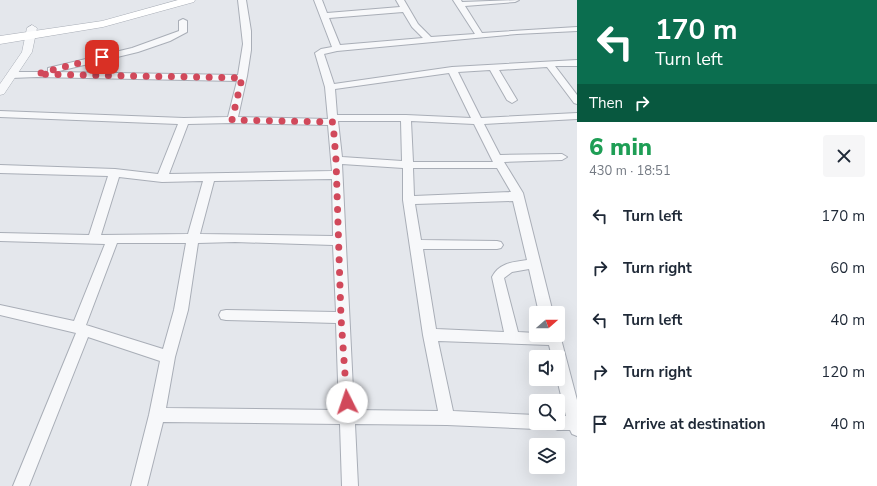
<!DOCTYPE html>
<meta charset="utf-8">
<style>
:root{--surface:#fff;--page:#f6f6f7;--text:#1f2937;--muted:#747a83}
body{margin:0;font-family:"Nunito Sans",sans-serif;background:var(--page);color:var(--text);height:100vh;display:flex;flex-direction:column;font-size:15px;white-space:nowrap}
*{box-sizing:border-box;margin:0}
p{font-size:13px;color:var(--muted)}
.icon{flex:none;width:22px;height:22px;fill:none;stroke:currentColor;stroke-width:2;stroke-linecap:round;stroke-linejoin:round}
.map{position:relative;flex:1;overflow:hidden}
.sheet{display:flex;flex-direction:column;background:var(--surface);width:300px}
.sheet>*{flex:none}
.banner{background:#0b6e4f;color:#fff;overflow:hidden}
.needle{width:26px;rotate:70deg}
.tools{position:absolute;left:529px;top:306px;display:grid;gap:8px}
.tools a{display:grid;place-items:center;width:36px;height:36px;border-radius:4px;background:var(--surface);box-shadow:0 4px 16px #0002;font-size:20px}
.pin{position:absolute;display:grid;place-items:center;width:34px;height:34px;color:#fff;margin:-17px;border-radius:8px;box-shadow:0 2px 6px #0006}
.me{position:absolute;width:44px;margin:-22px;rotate:356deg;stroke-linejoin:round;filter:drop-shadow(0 0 3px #0008)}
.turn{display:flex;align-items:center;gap:14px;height:84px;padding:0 12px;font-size:18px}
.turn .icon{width:52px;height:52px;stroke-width:2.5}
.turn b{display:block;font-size:28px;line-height:34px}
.then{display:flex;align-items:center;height:38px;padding:0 12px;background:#0003;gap:8px;font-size:15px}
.round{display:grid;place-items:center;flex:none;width:42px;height:42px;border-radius:4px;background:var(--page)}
.overview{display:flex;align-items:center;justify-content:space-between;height:68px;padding:0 12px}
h1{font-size:24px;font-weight:800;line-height:30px;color:#1e9e55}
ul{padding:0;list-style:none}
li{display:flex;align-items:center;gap:12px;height:52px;padding:0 12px}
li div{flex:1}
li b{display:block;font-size:15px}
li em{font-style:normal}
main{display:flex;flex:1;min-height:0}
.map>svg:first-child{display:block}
</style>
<main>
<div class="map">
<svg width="577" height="486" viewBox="0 0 577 486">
<rect width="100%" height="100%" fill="#e4e7ec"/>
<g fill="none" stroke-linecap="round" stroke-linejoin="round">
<defs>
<path id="minor" d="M238,0H246L251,31V50L247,76L238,117L328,119L325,87L315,53L321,49L332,47L314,0H322L327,13L400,7L396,0H404L418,24L431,37L475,34L453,0H461L462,2L519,0L515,2L465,6L482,33L577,27V31L517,34L337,51L324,54L334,84L452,67L577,60V66H555L577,95V104L574,103L547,67L499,70L517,100L512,103L507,100L490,70L458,72L481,118L577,113V119L484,124L500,155L562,154L567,157L562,160L504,162L523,193L553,313H539L529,269L512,272L504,278L518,332L536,333V335H558V331L560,335L577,400V436L572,434L570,430H558L553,428L550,423H558V416H566L557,379L558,357H552L549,345L438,341L453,411L536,415V423H543L541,427L536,429L447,425L355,424L358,486H342L340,424L163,422L147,486H131L149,415L160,361L88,337L29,486H13L76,333L0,315V305L74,321L105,244L0,241V233L89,235L108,176L0,173V165L115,169L158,174L178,124L0,117V111L184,118L228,117L237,81L37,77L11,78L7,75L11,72H48V68L132,48L179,31V21L183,19L187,21V32L170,41L138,52L55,72L238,75L243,44ZM403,12L412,27L423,38L340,45L329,18ZM449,73L471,118L406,115H337L335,89ZM338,121H401L402,161L342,157ZM411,121L474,124L493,162H413ZM232,123L328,125L332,171L169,174L188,124ZM342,164L403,168V200L423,335L438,411L354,410ZM413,168H497L511,192L414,196ZM119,177L162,182L203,181L188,234L101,235ZM332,179L333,236L200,234L214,181ZM513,201L527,260C513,262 499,263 492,277L504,332L436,329L423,249H497L501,248L503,245L501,242L497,241L421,240L415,204ZM235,242L333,245L336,312L226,310L221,311L219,315L221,319L226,320L336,323L339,410L166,408L175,357L188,310L198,243ZM117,243H186L174,310L163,349L86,325Z"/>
<path id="tertiary" d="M32,25L37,28L32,52L4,94L0,95V84L22,52L27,28Z"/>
<path id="secondary" d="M178,0H195L194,2L103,27L0,44V36L102,21Z"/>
</defs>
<!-- minor casing -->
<use href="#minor" stroke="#a9aeb7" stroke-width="2"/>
<!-- tertiary casing -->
<use href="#tertiary" stroke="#a9aeb7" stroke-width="1"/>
<!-- secondary casing -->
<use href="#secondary" stroke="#a9aeb7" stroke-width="1"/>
<!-- minor -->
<use href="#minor" fill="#f7f8fa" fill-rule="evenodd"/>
<!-- tertiary -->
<use href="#tertiary" fill="#f7f8fa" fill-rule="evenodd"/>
<!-- secondary -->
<use href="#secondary" fill="#fff" fill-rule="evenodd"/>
</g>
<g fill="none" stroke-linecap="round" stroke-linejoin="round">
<!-- route -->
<path stroke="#d1495b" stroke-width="7" stroke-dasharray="0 12.6" d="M102,57L37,74L242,78L232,120L333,122L336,160L341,318L347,402"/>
</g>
</svg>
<div class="tools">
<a><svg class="needle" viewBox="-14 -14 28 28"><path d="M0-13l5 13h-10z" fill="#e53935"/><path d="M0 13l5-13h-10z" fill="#747a83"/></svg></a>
<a><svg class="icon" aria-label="sound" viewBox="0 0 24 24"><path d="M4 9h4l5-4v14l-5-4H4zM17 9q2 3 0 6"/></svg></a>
<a><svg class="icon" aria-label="search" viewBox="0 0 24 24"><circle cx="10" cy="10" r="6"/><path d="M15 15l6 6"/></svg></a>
<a><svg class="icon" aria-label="layers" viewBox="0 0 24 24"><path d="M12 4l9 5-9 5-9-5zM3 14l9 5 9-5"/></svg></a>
</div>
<div class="pin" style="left:102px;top:57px;background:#d93025"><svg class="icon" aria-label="arrive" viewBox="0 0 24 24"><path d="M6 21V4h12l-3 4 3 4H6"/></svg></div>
<svg class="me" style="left:347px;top:402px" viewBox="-20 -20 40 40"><circle r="19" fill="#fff"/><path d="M0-13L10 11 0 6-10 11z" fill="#d1495b"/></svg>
</div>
<section class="sheet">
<div class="banner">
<div class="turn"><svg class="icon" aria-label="left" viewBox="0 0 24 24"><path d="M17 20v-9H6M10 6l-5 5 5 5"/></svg><div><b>170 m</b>Turn left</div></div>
<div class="then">Then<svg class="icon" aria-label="right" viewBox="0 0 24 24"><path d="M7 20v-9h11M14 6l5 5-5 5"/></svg></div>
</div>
<div class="overview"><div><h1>6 min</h1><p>430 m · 18:51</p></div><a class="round"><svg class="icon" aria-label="close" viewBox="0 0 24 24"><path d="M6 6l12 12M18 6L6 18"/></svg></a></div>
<ul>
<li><svg class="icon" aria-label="left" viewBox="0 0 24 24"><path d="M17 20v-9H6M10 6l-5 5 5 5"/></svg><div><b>Turn left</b></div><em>170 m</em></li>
<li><svg class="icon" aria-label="right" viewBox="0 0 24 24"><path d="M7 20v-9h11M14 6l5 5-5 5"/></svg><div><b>Turn right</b></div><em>60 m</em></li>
<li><svg class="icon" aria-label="left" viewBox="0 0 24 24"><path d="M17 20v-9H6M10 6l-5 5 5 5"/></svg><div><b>Turn left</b></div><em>40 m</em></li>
<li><svg class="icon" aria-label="right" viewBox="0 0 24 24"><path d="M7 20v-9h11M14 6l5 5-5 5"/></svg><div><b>Turn right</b></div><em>120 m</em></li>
<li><svg class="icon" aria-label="arrive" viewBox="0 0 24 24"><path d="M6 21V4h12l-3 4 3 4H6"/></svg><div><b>Arrive at destination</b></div><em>40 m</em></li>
</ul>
</section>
</main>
